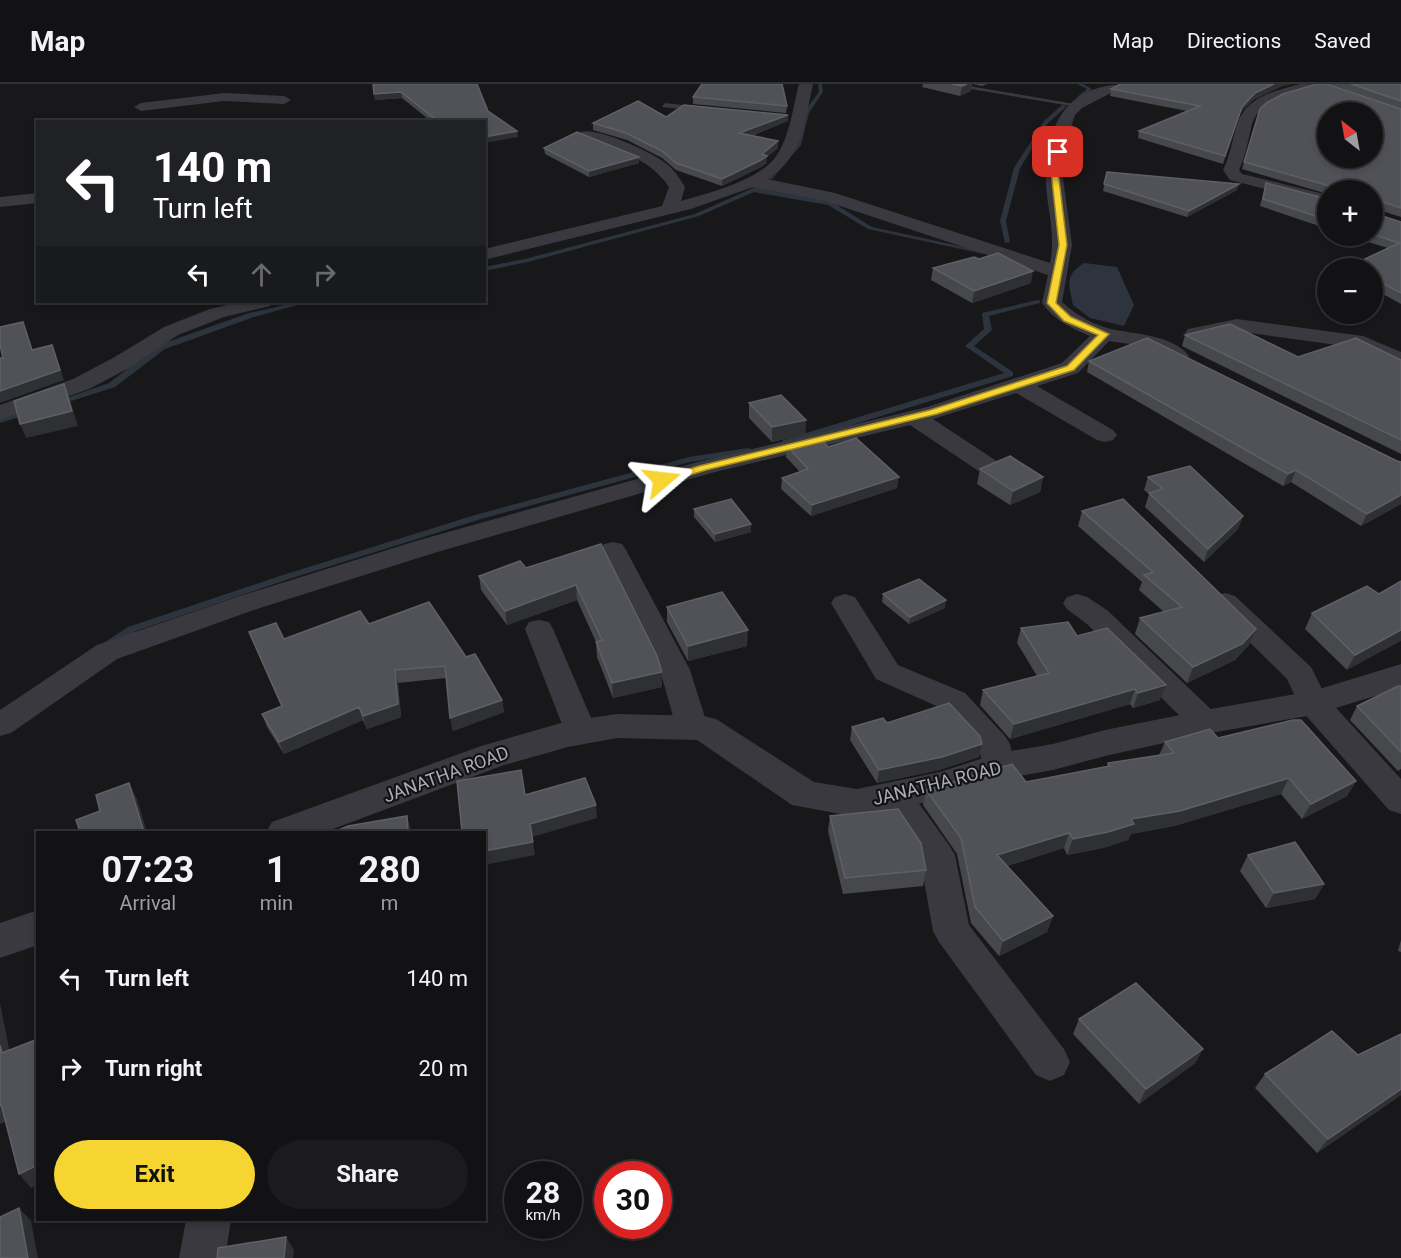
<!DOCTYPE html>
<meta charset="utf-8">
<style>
:root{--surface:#121214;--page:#1b1b1d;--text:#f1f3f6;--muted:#9c9ea0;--line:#313234;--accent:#f6d533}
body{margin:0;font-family:Roboto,sans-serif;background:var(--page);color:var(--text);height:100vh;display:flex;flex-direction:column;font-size:22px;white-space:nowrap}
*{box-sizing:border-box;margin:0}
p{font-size:20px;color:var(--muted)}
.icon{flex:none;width:33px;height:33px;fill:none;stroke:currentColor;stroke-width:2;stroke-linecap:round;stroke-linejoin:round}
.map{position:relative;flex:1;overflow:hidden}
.details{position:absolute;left:36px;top:747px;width:450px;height:390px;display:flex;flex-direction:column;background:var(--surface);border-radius:0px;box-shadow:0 3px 9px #0003,0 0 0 2px var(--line)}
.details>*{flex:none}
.top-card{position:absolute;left:36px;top:36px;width:450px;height:183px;border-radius:0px;box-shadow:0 3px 9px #0003,0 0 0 2px var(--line);background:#202124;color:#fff;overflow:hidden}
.needle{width:39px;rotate:329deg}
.controls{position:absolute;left:1317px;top:18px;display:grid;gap:12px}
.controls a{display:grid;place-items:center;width:66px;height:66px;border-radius:50%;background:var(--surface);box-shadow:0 3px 9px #0003,0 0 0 2px var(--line);font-size:30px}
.speed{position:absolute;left:504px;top:1077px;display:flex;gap:12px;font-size:30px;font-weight:700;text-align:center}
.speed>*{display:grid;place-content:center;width:78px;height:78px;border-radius:50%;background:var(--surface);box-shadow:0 3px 9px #0003,0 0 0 2px var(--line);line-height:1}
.speed small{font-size:15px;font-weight:400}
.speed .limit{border:9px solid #d22;background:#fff;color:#111}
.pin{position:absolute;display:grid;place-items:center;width:51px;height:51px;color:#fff;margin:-26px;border-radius:12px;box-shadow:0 3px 9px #0006}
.me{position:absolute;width:66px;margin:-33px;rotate:73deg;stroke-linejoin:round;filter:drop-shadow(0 0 4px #0008)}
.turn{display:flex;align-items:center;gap:21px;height:126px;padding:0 18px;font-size:27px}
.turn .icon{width:78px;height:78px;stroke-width:2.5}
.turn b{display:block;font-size:42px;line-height:51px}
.lanes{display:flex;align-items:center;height:57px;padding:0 18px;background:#0003;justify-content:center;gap:30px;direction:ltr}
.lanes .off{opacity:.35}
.eta{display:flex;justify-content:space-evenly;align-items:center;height:102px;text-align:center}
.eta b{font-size:36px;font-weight:700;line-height:42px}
.action{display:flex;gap:12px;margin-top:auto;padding:12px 18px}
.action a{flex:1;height:69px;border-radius:36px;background:var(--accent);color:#111;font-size:24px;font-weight:700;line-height:69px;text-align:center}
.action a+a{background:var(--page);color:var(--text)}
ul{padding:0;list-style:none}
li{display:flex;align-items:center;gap:18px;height:90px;padding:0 18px}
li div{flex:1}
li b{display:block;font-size:22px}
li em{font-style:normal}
header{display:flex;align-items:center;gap:36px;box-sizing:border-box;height:84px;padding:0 30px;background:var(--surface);border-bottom:2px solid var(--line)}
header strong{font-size:28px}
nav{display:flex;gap:33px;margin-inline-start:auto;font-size:21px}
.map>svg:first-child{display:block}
</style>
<header>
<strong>Map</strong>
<nav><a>Map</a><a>Directions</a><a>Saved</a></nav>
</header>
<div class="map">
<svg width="1401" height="1174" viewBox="0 0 1401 1174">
<rect width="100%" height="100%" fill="#18181a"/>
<!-- water -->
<path fill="#2d343e" d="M1084,179L1117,183L1134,221L1124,242L1090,234L1073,221C1069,200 1064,192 1084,179Z"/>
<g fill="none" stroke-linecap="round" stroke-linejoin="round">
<!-- stream -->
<path fill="#2d343e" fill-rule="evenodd" d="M818,0H822L823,8L809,29L801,61L772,95H768V93L795,61L803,29L819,8Z
M1077,0H1083L1092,5L1081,15H1077V13L1087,5Z
M1062,21L1067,22L1048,39L1020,84L1006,137L1010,158L1005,159L1000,137L1014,84L1044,37Z
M755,103L832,118L872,143L987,168L984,170L868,145L828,121L754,108L699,132L528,178L484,187V183L525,175L695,130Z
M1038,216L1040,217V219L989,232L992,246L974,262L1013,288V292L789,360H783L782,358L783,356L1004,289L965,262L984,245L982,229Z
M298,218H308L254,233L165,265L115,303L59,321H56L52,319L109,299L159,261L249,229Z
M29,325H32V329L0,339V334Z
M748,364L751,365V369L690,378L481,435L289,495L136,547L108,564L104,565L99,562L128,543L283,491L475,431L689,373Z"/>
<!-- service -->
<path fill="#39393f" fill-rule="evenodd" d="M941,0H957L1081,21L1077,23Z
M665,19L701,23L705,25L701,27L662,23Z"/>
<!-- minor -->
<path fill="#39393f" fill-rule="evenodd" d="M799,0H813C805,36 802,75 767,95L835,109L1050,179C1057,146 1044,118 1046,86C1049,33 1072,0 1128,0L1082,24L1075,31L1069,49L1062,87L1072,161L1062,218C1076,231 1092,240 1111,245C1134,250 1174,251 1189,272L1186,277C1170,280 1160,269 1146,264C1135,260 1121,259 1109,257L1078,289L1037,302L1113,346L1117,351L1113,356L1105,358L1097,356L1016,309L933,335L998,378L1001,383L998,388L989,390L980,388L910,341L711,389L434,469L257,525L117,575L11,649L0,652V626L97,561L237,513L416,457L694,379L927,323L1062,279L1090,252C1071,244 1055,237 1042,219L1048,191L825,117L753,103L691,125L484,176V165L662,122L669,103C649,73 613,64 581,54L578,51L581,48C598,43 654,69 668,81C675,87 680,95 685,103L681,117C708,109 761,96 777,71C790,51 793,23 799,0Z
M1300,0H1322L1320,3C1297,10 1260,14 1252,40C1248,56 1246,71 1239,86L1242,90L1251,92L1328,111V121L1230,96L1223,86C1230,72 1232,56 1237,41C1246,13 1274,7 1300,0Z
M224,9L284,12L291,16L284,20L224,17L141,27L134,23L141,19Z
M38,109V119L0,123V113Z
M240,218H273L270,222L224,233L178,251L129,284L89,305L0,336V321L73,295L113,274L164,243L210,225Z
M1237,235L1363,252L1401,268V282L1358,264L1237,247L1195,255L1188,253L1185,249L1188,245Z
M613,458L622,460L626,466L690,586L708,643L703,651L692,654L681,651L676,643L660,586L600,466L604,460Z
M1225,509L1235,512L1311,583L1326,613L1401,695V730L1389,726L1302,627L1287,595L1215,524L1211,518L1215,512Z
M845,510L855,513L898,581L965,609L1005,652L1010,660L1015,682L1011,691L999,694L987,691L983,682L979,664L943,625L876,595L831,519L835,513Z
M1077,510L1087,513L1107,526L1216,630L1221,638L1216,646L1205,649L1194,646L1087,540L1067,525L1063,519L1067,513Z
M539,536L549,538L553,545L597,648L592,656L581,659L570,656L565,648L525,545L529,538Z
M895,699L907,703L949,761L955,771L969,841L1064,965L1070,978L1064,991L1050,997L1036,991L939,858L933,847L920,774L878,712L883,703Z
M186,1136H231L225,1174H179Z"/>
<!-- tertiary -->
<path fill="#39393f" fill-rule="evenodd" d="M1401,580V604L1313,631L1205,650L1105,672L1053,686L1001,695L941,715L857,733L792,721L697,656L617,654L568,663L504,681L325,748H266L272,738L481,662L568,637L617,630L704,632L716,635L814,698L857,705L940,688L999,669L1053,660L1105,646L1205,626L1313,607Z
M38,826V861L0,874V839Z"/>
</g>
<!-- wall -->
<path fill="#46484c" d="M373,0L488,27L518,53L484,38H432L402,14L375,16Z
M923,0H987L982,2L972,0L971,7L960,12L922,3Z
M1329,0H1401V25Z
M1280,3L1253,16L1239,30L1223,80L1138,54L1139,47L1187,27L1110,12L1111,5Z
M693,13L787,22L786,29L693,20Z
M1260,25H1401V133L1373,124V129L1401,138V220L1372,204V184H1349L1350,182L1388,164L1348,152H1372V106H1328V110L1242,85Z
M788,31V37L751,52L778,57V64L767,73V79L761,83L722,102L676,86L662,74L627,56L593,46V39L666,33Z
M544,64L639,79L589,93L545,70Z
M1107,88L1237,106L1187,133L1103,107Z
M1266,99L1328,115V145L1260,122Z
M933,184L1031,199L972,219L931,196Z
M1185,251L1298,273L1401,276V370L1182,262Z
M1089,277L1401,378V420L1361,442L1291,398L1283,402L1087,288Z
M749,319L806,336L805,350L772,358L749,334Z
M787,362L828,363L897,404L811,432L781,405L782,394L800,388L786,373Z
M980,385L1043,393L1040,408L1010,421L977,400Z
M1148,393L1243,432L1238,445L1204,478L1145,423L1149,410L1144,406Z
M694,425L751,440V448L715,458L694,433Z
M1082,427L1256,545L1249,561L1235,576L1187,599L1135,550L1140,534L1164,528L1139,506L1142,498L1078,442Z
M601,460L662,603L613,614L597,573L596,558L577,516L507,541L481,506L479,492L526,484Z
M1401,497L1347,586L1305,545L1312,529L1379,510Z
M883,510L945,524L909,540L882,518Z
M667,523L747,562L688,577L667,538Z
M369,540L466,573L502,616L504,628L453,647L446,594L398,599L401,633L367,645L363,636L284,670L267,643L262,630L281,622L254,560L249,548L284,555Z
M1021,544L1077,552L1160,616L1133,624L1130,620L1010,655L980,621L983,606L1037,592L1017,559Z
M1401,602V685L1398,687L1350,636L1357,622Z
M887,639L982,660L979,673L939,686L877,699L850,656L852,643Z
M1218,654L1356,697L1347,712L1302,735L1281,710L1174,742L1131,750L1128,756L1103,764L1067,771L1064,764L1007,782L1053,832L1047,848L999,872L971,839L957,770L923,721L926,706L1026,698L1107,682L1108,679L1159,671L1165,658Z
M830,732L926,786L923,802L843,810L828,747Z
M1248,771L1324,800L1315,815L1266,824L1240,787Z
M1401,856V868L1398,867Z
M1079,935L1203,965L1195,979L1139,1020L1073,950Z
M1401,950V1011L1317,1069L1255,1004L1265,990L1358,971Z"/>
<!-- shaded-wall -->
<path fill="#2f3033" d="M967,0H972L971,7L960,12L962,2Z
M1274,0H1292L1280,3L1253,16L1239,30L1223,80L1242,23L1255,9Z
M401,8L402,14L375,16L374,10Z
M788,31V37L739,56V49Z
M517,47L518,53L484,59V53Z
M778,57V64L767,73V79L761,83L722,102V95L762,70Z
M639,73V79L589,93V87Z
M1239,100L1237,106L1187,133L1189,127Z
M1033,187L1031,199L972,219L974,207Z
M52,261L64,296L0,319V307Z
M64,300L69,314L78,342L26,354L20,340Z
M806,336L805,350L772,358V343Z
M1296,386L1291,398L1283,402L1288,390Z
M899,393L897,404L811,432L812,421Z
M1043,393L1040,408L1010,421L1013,407Z
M1401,411V420L1361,442L1367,430Z
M1243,432L1238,445L1204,478L1208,465Z
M751,440V448L715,458V450Z
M576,501L577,516L507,541L505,527Z
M946,516L945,524L909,540L910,533Z
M1256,545L1249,561L1235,576L1187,599L1193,583Z
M748,546L747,562L688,577V562Z
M1401,546V557L1347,586L1355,571Z
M395,586L398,599L401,633L367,645L363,632Z
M662,588V603L613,614L612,599Z
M1166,601L1160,616L1133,624L1138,609Z
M1135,605L1130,620L1010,655L1014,640Z
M502,616L504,628L453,647L450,634Z
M359,623L363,636L284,670L279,658Z
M982,660L979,673L939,686L877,699L879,686Z
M1289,694L1281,710L1174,742L1131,750L1128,756L1103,764L1067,771L1073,755L1131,735Z
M1356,697L1347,712L1302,735L1311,720Z
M129,699L137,715L147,748H144Z
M596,721L597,734L532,753L530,740Z
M407,732L411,746V748H408Z
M1069,749L1064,764L993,786L997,771Z
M533,758L535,771L484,781V767Z
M1324,800L1315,815L1266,824L1274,809Z
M1053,832L1047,848L999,872L1003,857Z
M0,919L13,984L2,969L0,961Z
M35,956L38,960V982Z
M1203,965L1195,979L1139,1020L1146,1005Z
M1401,1005V1011L1317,1069L1328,1055Z
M1,1020L13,1035L0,1040V1021Z
M38,1081V1101L31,1104L19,1090Z
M19,1124L31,1137L38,1174H28Z
M286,1153L294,1166L293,1174H284Z"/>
<!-- building -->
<path fill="#515258" stroke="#5f6067" stroke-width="1.5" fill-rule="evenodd" d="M373,0H477L488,27L517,47L484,53V38H439L401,8L374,10Z
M702,0H782L787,22L693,13Z
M952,0H967L962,2Z
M1121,0H1274L1255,9L1242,23L1225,72L1139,47L1200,22L1111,5Z
M1317,0H1327L1401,25V124L1374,115L1373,129L1401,138V209L1372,194V184H1354L1350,182L1399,159L1372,150V106H1333V103L1244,78L1260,25L1266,19L1283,10ZM1328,28H1372V74H1328Z
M1351,0H1401V17Z
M638,17L666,33L684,21L788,31L739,49L778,57L762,70L767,72L761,76L722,95L676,79L662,67L626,49L593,39Z
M577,48L639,73L589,87L544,64Z
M1107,88L1239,100L1189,127L1104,100Z
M1266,99L1328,115V136L1263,115Z
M998,169L1033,187L974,207L933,184L974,173L979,175Z
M23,238L32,266L52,261L60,286L0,307V274H3L0,261V243Z
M1230,240L1298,273L1356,254L1401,276V356L1185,251Z
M1147,254L1397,377L1401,378V411L1367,430L1296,386L1288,390L1089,277Z
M64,300L72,327L20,340L14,317Z
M781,311L806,336L772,343L749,319Z
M820,354L828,363L856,354L899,393L812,421L782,394L808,385L787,362Z
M1010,372L1043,393L1013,407L980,385Z
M1190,382L1243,432L1208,465L1149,409L1163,405L1148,393Z
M731,415L751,440L715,450L694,425Z
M1123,415L1256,545L1242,560L1193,583L1140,534L1182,523L1144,491L1153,488L1082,427Z
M601,460L657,572L662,588L612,599L596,558L602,556L576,501L505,527L479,492L520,477L526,484Z
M919,495L946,516L910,533L883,510Z
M1401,497V546L1355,571L1312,529L1367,502L1379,510Z
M722,508L748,546L688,562L667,523Z
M429,518L466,573L475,570L502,616L450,634L445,582L395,586L398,620L363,632L359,623L279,658L262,630L282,622L249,548L276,539L284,555L360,527L369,540Z
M1068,538L1077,552L1107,544L1166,601L1138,609L1135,605L1014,640L983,606L1049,589L1021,544Z
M1398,602H1401V668L1357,622Z
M949,619L980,652L982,660L942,673L879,686L852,643L883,634L887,639Z
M1293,636H1301L1356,697L1311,720L1289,694L1180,727L1131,735L1134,740L1108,748L1073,755L1069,749L997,771L1053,832L1003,857L975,823L961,754L926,706L1012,680L1026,698L1110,682L1108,679L1174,669L1165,658L1210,645L1218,654Z
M521,686L525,711L585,694L596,721L530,740L533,758L484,767V748H462L457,697Z
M129,699L144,748H80L76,736L100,727L96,711Z
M898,725L921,759L926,786L845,794L830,732Z
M407,732L408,748H334L348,742Z
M1295,758L1324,800L1274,809L1248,771Z
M1136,899L1203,965L1146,1005L1079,935Z
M1332,947L1358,971L1401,950V1005L1328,1055L1265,990Z
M35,956L38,982V1081L19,1090L1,1020L0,1021V961L2,969Z
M19,1124L28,1174H0V1133Z
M286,1153L284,1174H217L218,1164Z"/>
<!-- route -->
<path fill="#f6d533" stroke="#a08a21" stroke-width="1.5" d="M1058,66L1061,68L1058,87L1067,161L1056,219L1071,233L1109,250L1074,286L937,330L706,386L662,400L658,399V394L699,382L930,326L1067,282L1098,251L1064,237L1047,219L1059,161L1051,87L1054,68Z"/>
<g text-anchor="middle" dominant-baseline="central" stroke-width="4.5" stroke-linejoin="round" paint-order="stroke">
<!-- street labels -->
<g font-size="18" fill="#aaacba" stroke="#131315">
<text transform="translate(446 690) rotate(-20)">JANATHA ROAD</text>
<text transform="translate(937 699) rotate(-14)">JANATHA ROAD</text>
</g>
</g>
</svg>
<div class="controls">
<a><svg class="needle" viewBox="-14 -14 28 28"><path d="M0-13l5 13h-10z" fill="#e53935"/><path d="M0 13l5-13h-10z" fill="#9c9ea0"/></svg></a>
<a>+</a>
<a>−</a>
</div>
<div class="speed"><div>28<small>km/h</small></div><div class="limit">30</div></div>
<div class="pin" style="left:1058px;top:68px;background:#d93025"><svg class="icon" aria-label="arrive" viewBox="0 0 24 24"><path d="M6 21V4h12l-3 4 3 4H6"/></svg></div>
<svg class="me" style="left:662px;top:396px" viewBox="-20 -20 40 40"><path d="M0-17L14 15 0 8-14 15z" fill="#f6d533" stroke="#fff" stroke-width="4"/></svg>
<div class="top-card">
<div class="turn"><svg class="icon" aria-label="left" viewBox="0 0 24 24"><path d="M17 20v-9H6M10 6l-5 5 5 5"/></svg><div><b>140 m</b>Turn left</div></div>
<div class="lanes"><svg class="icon" aria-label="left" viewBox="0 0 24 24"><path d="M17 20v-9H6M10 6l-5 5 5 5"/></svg><svg class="icon off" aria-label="ahead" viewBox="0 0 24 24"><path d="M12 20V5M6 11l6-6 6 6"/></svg><svg class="icon off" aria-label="right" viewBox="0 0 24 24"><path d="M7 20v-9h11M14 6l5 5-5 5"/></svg></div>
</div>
<section class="details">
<div class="eta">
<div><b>07:23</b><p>Arrival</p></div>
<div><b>1</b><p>min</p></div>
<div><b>280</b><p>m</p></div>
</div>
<ul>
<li><svg class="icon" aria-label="left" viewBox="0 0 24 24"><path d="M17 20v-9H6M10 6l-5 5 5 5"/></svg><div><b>Turn left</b></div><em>140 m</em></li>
<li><svg class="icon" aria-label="right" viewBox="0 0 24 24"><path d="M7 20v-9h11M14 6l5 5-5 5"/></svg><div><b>Turn right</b></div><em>20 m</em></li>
</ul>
<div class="action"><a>Exit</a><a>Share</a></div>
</section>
</div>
